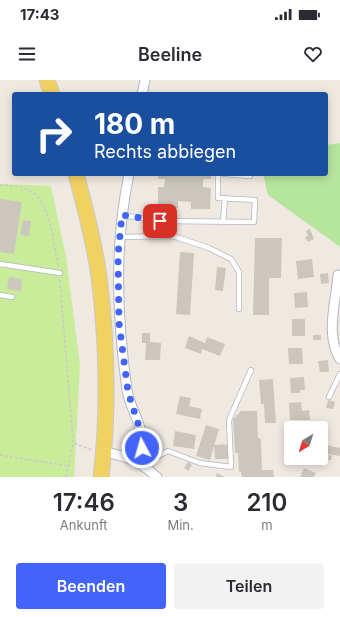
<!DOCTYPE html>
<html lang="de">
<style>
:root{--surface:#fff;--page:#f2f2f3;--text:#2b2b33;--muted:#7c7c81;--accent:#4264fb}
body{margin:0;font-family:Inter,sans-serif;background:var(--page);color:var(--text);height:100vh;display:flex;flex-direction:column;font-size:15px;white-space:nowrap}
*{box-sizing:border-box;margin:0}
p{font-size:13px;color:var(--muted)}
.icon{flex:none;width:22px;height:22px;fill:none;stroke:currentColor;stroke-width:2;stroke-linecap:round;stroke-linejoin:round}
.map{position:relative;height:397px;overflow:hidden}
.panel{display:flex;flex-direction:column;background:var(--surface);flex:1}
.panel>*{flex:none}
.top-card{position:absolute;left:12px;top:12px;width:316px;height:84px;border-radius:4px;box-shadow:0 2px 10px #0003;background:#1a4fa0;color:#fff;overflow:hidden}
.needle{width:26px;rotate:218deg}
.buttons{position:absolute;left:284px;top:341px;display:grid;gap:8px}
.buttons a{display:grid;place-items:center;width:44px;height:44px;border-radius:4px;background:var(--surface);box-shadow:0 2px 10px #0003;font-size:20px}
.pin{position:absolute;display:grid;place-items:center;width:34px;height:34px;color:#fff;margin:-17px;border-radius:8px;box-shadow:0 2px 6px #0006}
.me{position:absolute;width:44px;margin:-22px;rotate:354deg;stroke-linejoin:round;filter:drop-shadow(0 0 3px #0008)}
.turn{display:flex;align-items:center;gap:14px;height:84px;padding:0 16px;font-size:18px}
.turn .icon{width:52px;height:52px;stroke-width:2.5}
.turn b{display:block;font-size:28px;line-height:34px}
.eta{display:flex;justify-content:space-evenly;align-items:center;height:68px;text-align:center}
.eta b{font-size:24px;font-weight:600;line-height:28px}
.button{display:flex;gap:8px;margin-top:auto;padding:8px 16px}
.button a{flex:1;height:46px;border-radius:4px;background:var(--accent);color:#fff;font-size:16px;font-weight:600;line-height:46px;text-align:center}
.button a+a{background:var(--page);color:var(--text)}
.status{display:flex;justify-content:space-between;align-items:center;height:28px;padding:0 20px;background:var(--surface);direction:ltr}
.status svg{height:11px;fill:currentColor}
header{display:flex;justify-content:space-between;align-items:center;height:52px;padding:0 16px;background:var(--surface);font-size:18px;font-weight:600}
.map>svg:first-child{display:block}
</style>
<div class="status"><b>17:43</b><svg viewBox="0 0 49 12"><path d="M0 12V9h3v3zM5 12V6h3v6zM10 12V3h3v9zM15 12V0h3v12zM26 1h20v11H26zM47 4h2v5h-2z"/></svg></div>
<header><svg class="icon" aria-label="menu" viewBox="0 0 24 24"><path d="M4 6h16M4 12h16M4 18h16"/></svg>Beeline<svg class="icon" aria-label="heart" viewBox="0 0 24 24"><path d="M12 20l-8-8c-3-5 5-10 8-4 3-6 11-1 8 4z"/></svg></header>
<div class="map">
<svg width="340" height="397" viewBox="0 0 340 397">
<rect width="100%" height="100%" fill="#efe9e1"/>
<!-- green -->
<path fill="#b6e59e" d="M340,63V167L268,115L263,94H326V65Z"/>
<!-- pitch -->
<path fill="#c9ec9a" d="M0,104L51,106L66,177L80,285L74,397H0Z"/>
<!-- building -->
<path fill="#cbc7bf" d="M158,94H211V99H203V107L211,108L210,129H191V122L178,121V128H158V107H164L165,99H158Z
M0,119L22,122L14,174L0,172Z
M23,140L31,141L29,156L20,155Z
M310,149L314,159L308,162L305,157L308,156L306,151Z
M255,158H282L281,198H269V235H253Z
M180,172L194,173L190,235L176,234Z
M312,179L314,197L298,199L296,181Z
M217,187L226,188L223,211L215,210Z
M328,193L329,203L321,204L320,194Z
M9,197L22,199L21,211L7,209Z
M307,212L308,227L295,228L294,213Z
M292,239H305V256H292Z
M142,253H150V262L161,263L160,280H145L146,263H142Z
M313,255H321V260H313Z
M189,256L205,263L207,257L225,264L220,276L202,269L201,274L185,268Z
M288,268H302L303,284H289Z
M328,280L329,292H320L318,281Z
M304,297L305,310H300V313H291L290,298Z
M273,299L276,343H265L264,324H261L259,300Z
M180,316L191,318L189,326L202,329L200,339L176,334Z
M328,320L335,322L333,329L326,328Z
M301,322L302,331L309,330L310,340H290L289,323Z
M241,331H257L258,358L261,359L262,390H273L274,397H242L241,392H239L238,373H235L233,339Z
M206,345L219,349L210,380L196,376Z
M175,351L196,355L194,369L173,366Z
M231,364V379H215L214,365Z
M321,364L340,368V376L328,374L326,381L315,379L321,378Z
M329,375L332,376L331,380H328Z
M188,382L192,385L188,391L184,388Z
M304,388L316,393L314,397H300Z
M217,393L225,397H216Z"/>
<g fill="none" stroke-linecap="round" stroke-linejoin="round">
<defs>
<path id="lane" d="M225,94L250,96
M122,135L160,141L254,142L255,120L218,118V94
M223,142L225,118
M121,157L173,156L209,168L231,179L239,192V229
M0,184L60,193
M0,215L12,217
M329,317L340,294
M142,384L168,371L200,383L231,387L229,340L251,290"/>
<path id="street" d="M142,14L145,0
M129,94C114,166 117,238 127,310C129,325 139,339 141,353C142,363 142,374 142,384
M338,195C336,221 325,255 340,279
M104,372C127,376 139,381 157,397"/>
<path id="primary" d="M47,0L52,14
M76,94C85,127 94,161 99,196C107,262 109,331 101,397"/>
</defs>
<!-- lane casing -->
<use href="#lane" stroke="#b4b7c1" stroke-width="6"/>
<!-- street casing -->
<use href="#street" stroke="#b4b7c1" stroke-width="11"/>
<!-- primary casing -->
<use href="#primary" stroke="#c9c9c9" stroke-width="17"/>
<!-- path -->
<path stroke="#c9c9c9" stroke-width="1.5" stroke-dasharray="3 2" stroke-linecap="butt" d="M0,105C12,106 26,106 35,114C51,128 54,166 58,186
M60,200L73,363L92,370
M0,375L68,386
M66,397L73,364"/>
<!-- lane -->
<use href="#lane" stroke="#fff" stroke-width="4.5"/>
<!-- street -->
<use href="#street" stroke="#fff" stroke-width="9"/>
<!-- primary -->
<use href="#primary" stroke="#f2d163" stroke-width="15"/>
</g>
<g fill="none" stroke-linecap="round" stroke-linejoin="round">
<!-- route -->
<path stroke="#4264fb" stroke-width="7" stroke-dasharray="0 12.6" d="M142,368L141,353L128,312L119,243L118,175L122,135L160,141"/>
</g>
</svg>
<div class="buttons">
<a><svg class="needle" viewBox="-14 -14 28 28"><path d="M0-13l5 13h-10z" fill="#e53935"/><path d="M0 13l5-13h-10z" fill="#7c7c81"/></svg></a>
</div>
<div class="pin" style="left:160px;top:141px;background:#d93025"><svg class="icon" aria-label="arrive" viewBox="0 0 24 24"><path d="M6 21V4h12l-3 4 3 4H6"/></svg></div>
<svg class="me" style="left:142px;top:368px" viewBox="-20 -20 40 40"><circle r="17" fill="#4264fb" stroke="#fff" stroke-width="3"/><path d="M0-11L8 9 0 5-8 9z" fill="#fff"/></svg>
<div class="top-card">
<div class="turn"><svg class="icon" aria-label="right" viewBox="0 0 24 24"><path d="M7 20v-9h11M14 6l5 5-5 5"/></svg><div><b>180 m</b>Rechts abbiegen</div></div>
</div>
</div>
<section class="panel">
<div class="eta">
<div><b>17:46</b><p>Ankunft</p></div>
<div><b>3</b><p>Min.</p></div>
<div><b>210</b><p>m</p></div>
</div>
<div class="button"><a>Beenden</a><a>Teilen</a></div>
</section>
